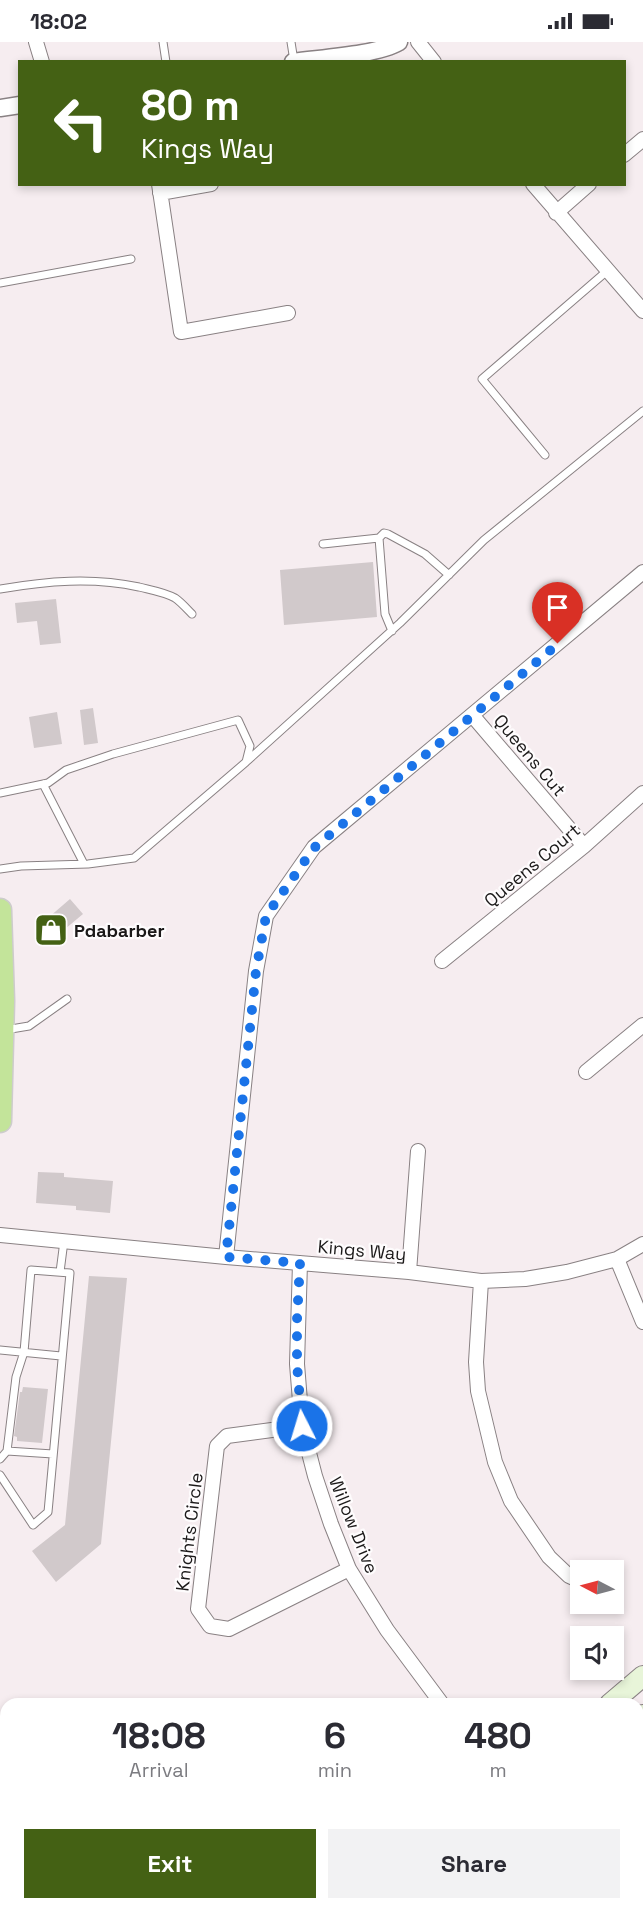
<!DOCTYPE html>
<style>
:root{--surface:#fff;--page:#f2f2f3;--text:#2b2b33;--muted:#7c7c81;--accent:#446114}
body{margin:0;font-family:"Space Grotesk",sans-serif;background:var(--page);color:var(--text);height:100vh;display:flex;flex-direction:column;font-size:22px;white-space:nowrap}
*{box-sizing:border-box;margin:0}
p{font-size:20px;color:var(--muted)}
.icon{flex:none;width:33px;height:33px;fill:none;stroke:currentColor;stroke-width:2;stroke-linecap:round;stroke-linejoin:round}
.map{position:relative;flex:1;overflow:hidden}
.details{position:absolute;left:0px;top:1656px;width:644px;height:212px;display:flex;flex-direction:column;background:var(--surface);border-radius:18px 18px 0 0;box-shadow:0 3px 9px #0003}
.details>*{flex:none}
.banner{position:absolute;left:18px;top:18px;width:608px;height:126px;border-radius:0px;box-shadow:0 3px 9px #0003;background:#446114;color:#fff;overflow:hidden}
.needle{width:39px;rotate:276deg}
.tools{position:absolute;left:570px;top:1518px;display:grid;gap:12px}
.tools a{display:grid;place-items:center;width:54px;height:54px;border-radius:0px;background:var(--surface);box-shadow:0 3px 9px #0003;font-size:30px}
.pin{position:absolute;display:grid;place-items:center;width:51px;height:51px;color:#fff;margin:-62px -26px;border-radius:50% 50% 50% 0;rotate:-45deg;box-shadow:0 0 6px #0007}
.pin .icon{rotate:45deg}
.me{position:absolute;width:66px;margin:-33px;rotate:355deg;stroke-linejoin:round;filter:drop-shadow(0 0 4px #0008)}
.turn{display:flex;align-items:center;gap:21px;height:126px;padding:0 24px;font-size:27px}
.turn .icon{width:78px;height:78px;stroke-width:2.5}
.turn b{display:block;font-size:42px;line-height:51px}
.eta{display:flex;justify-content:space-evenly;align-items:center;height:102px;text-align:center}
.eta b{font-size:36px;font-weight:700;line-height:42px}
.primary-button{display:flex;gap:12px;margin-top:auto;padding:12px 24px}
.primary-button a{flex:1;height:69px;border-radius:0px;background:var(--accent);color:#fff;font-size:24px;font-weight:700;line-height:69px;text-align:center}
.primary-button a+a{background:var(--page);color:var(--text)}
.status{display:flex;justify-content:space-between;align-items:center;height:42px;padding:0 30px;background:var(--surface);direction:ltr}
.status svg{height:16px;fill:currentColor}
.map>svg:first-child{display:block}
</style>
<div class="status"><b>18:02</b><svg viewBox="0 0 49 12"><path d="M0 12V9h3v3zM5 12V6h3v6zM10 12V3h3v9zM15 12V0h3v12zM26 1h20v11H26zM47 4h2v5h-2z"/></svg></div>
<div class="map">
<svg width="643" height="1867" viewBox="0 0 643 1867">
<rect width="100%" height="100%" fill="#f6edf0"/>
<!-- building -->
<path fill="#d1c9cb" d="M373,520L377,575L284,583L280,528Z
M56,557L61,601L40,603L37,579L17,581L15,561Z
M93,666L98,701L84,703L80,668Z
M57,670L62,702L34,706L29,675Z
M70,857L83,872L53,897L41,882Z
M38,1130L64,1131V1135L113,1139L110,1171L76,1168V1164L36,1161Z
M89,1234L127,1236L101,1502L56,1540L32,1509L65,1483Z
M23,1345L48,1347L42,1401L17,1399V1395L14,1394L20,1350H22Z"/>
<g fill="none" stroke-linecap="round" stroke-linejoin="round">
<defs>
<path id="service" d="M163,0L166,20
M291,0L294,19
M0,241L131,217
M545,413L482,337L607,229
M323,502L379,496
M0,547C47,539 92,535 139,545C151,548 164,550 175,556C181,560 187,567 192,572
M392,589L385,572L379,496L384,491L388,492L425,512L449,533
M246,720L400,581L484,498L643,369
M43,742L84,822
M0,751L48,741L66,728L113,712L238,678L250,704L246,720L134,816L88,822L21,824L0,827
M5,988L29,984L67,957
M60,1230L64,1199
M0,1308L61,1314
M7,1409L53,1412
M0,1417L7,1409L16,1335L24,1310L31,1228L70,1231L48,1470L33,1483L0,1433"/>
<path id="minor" d="M36,0L42,20
M418,0L434,20
M624,113L643,97
M159,142L181,290L288,271
M533,142L643,269
M160,151L211,142
M556,171L589,142
M472,673L584,804
M442,919L584,804L643,751
M586,1030L643,983
M0,1193L226,1215L409,1230L481,1239L525,1237L567,1230L617,1217L643,1202
M226,1215L256,929L266,874L314,805L643,530
M617,1217L643,1280
M300,1221L297,1322L302,1384L315,1434L331,1482L349,1527L387,1588L442,1662
M409,1230L418,1109
M481,1239L476,1320L478,1349L495,1420L511,1459L549,1515L569,1534L580,1539
M302,1384L227,1394L217,1404L198,1567L210,1584L229,1587L349,1527
M638,1830L643,1825
M601,1862L609,1867"/>
<path id="tertiary" d="M293,20C321,16 377,13 399,0
M0,66L20,63"/>
<path id="secondary" d="M610,1662L643,1634
M638,1677L643,1673
M364,1867L370,1862
M407,1867L414,1862"/>
<path id="trunk" d="M0,868L3,959L0,1079"/>
</defs>
<!-- service casing -->
<use href="#service" stroke="#898183" stroke-width="9"/>
<!-- minor casing -->
<use href="#minor" stroke="#898183" stroke-width="16"/>
<!-- tertiary casing -->
<use href="#tertiary" stroke="#898183" stroke-width="19"/>
<!-- secondary casing -->
<use href="#secondary" stroke="#898183" stroke-width="22"/>
<!-- trunk casing -->
<use href="#trunk" stroke="#cdcccc" stroke-width="25"/>
<!-- service -->
<use href="#service" stroke="#fff" stroke-width="7"/>
<!-- minor -->
<use href="#minor" stroke="#fff" stroke-width="14"/>
<!-- tertiary -->
<use href="#tertiary" stroke="#fff" stroke-width="16"/>
<!-- secondary -->
<use href="#secondary" stroke="#e8f5d9" stroke-width="20"/>
<!-- trunk -->
<use href="#trunk" stroke="#c3e49a" stroke-width="22"/>
</g>
<g fill="none" stroke-linecap="round" stroke-linejoin="round">
<!-- route -->
<path stroke="#1a73e8" stroke-width="10" stroke-dasharray="0 18" d="M302,1384L297,1322V1278L300,1221L226,1215L256,929L266,874L314,806L558,602"/>
</g>
<!-- icons -->
<defs>
<symbol id="shop-square" viewBox="-11 -11 22 22"><rect x="-9" y="-9" width="18" height="18" rx="4" fill="#446114" stroke="#fefcfd"/><path d="M-5-2.5h2.3a2.7 3.5 0 0 1 5.4 0H5L5.5 6h-11ZM-1.5-2.5h3a1.5 2.3 0 0 0-3 0Z" fill="#fff"/></symbol>
</defs>
<g fill-rule="evenodd">
<use href="#shop-square" x="32" y="869" width="38" height="38"/>
</g>
<g text-anchor="middle" dominant-baseline="central" stroke-width="4.5" stroke-linejoin="round" paint-order="stroke">
<!-- street labels -->
<g font-size="18" fill="#1b1919" stroke="#fefcfd">
<text transform="translate(530 713) rotate(50)">Queens Cut</text>
<text transform="translate(532 823) rotate(-40)">Queens Court</text>
<text transform="translate(362 1208) rotate(5)">Kings Way</text>
<text transform="translate(354 1483) rotate(68)">Willow Drive</text>
<text transform="translate(189 1490) rotate(-83)">Knights Circle</text>
</g>
<!-- poi labels -->
<g font-size="18" font-weight="bold" fill="#1b1919" stroke="#fefcfd" text-anchor="start">
<text x="74" y="888">Pdabarber</text>
</g>
</g>
</svg>
<div class="tools">
<a><svg class="needle" viewBox="-14 -14 28 28"><path d="M0-13l5 13h-10z" fill="#e53935"/><path d="M0 13l5-13h-10z" fill="#7c7c81"/></svg></a>
<a><svg class="icon" aria-label="sound" viewBox="0 0 24 24"><path d="M4 9h4l5-4v14l-5-4H4zM17 9q2 3 0 6"/></svg></a>
</div>
<div class="pin" style="left:558px;top:602px;background:#d93025"><svg class="icon" aria-label="arrive" viewBox="0 0 24 24"><path d="M6 21V4h12l-3 4 3 4H6"/></svg></div>
<svg class="me" style="left:302px;top:1384px" viewBox="-20 -20 40 40"><circle r="17" fill="#1a73e8" stroke="#fff" stroke-width="3"/><path d="M0-11L8 9 0 5-8 9z" fill="#fff"/></svg>
<div class="banner">
<div class="turn"><svg class="icon" aria-label="left" viewBox="0 0 24 24"><path d="M17 20v-9H6M10 6l-5 5 5 5"/></svg><div><b>80 m</b>Kings Way</div></div>
</div>
<section class="details">
<div class="eta">
<div><b>18:08</b><p>Arrival</p></div>
<div><b>6</b><p>min</p></div>
<div><b>480</b><p>m</p></div>
</div>
<div class="primary-button"><a>Exit</a><a>Share</a></div>
</section>
</div>
